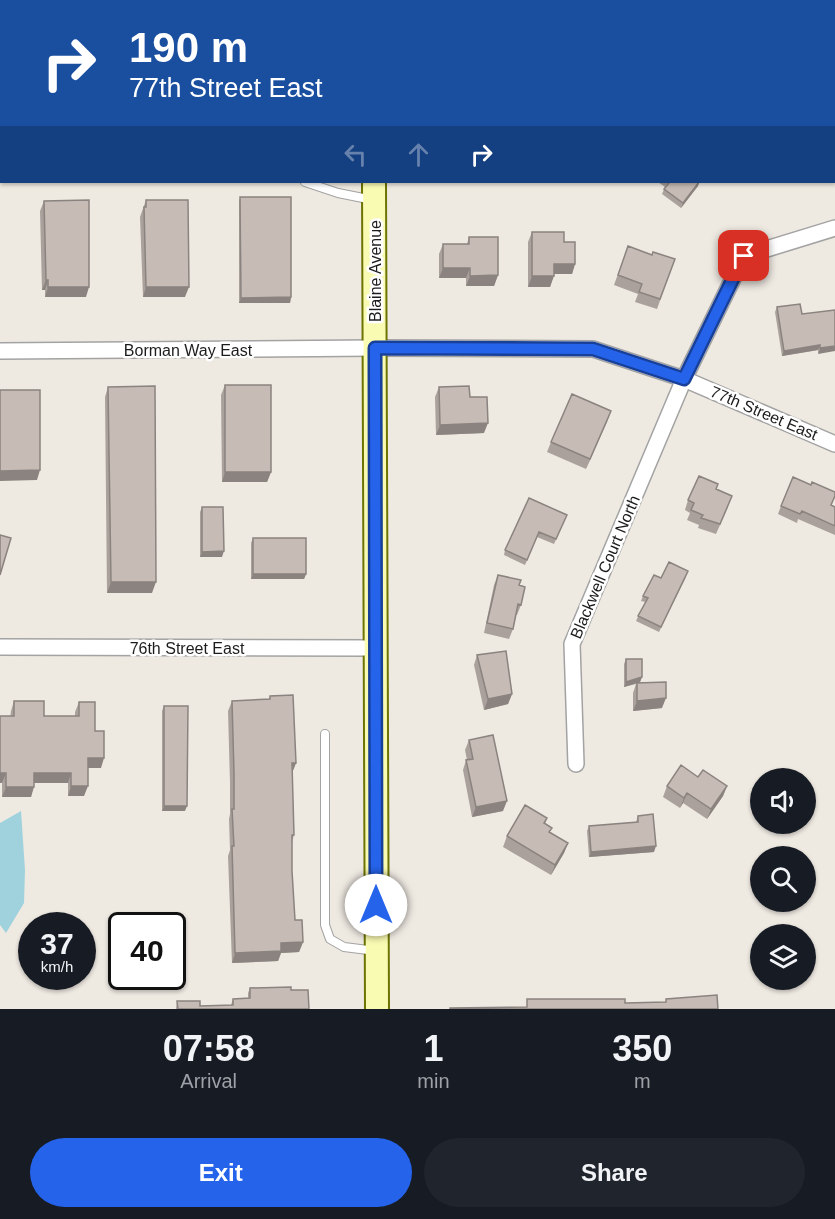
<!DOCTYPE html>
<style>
:root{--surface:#171b24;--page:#20242c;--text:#f1f3f6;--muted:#9ea1a6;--accent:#2563eb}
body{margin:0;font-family:Helvetica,sans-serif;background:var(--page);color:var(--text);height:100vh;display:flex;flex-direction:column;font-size:22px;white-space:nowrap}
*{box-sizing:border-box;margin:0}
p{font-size:20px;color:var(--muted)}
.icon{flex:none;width:33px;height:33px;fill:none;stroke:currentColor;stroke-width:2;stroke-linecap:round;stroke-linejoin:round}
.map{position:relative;height:1009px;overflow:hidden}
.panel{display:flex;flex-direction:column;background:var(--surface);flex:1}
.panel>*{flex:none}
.hud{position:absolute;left:0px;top:0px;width:836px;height:183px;box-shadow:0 2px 4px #0004;background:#1a4fa0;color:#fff;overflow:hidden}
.fabs{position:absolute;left:750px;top:768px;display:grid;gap:12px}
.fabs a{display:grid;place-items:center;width:66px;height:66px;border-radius:50%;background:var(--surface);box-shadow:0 2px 4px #0004;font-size:30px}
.speed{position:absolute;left:18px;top:912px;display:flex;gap:12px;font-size:30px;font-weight:700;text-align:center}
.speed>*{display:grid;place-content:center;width:78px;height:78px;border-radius:50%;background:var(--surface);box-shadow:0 2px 4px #0004;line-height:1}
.speed small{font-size:15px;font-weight:400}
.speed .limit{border:3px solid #111;border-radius:9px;background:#fff;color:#111}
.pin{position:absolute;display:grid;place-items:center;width:51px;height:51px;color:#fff;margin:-26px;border-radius:12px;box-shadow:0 3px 9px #0006}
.me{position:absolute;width:66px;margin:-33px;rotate:0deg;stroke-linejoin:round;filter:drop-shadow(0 0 4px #0008)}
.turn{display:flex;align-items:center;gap:21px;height:126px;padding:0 30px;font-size:27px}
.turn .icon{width:78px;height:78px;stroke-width:2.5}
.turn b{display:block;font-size:42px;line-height:51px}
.lanes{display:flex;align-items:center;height:57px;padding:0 30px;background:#0003;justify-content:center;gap:30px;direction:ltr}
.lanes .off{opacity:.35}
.eta{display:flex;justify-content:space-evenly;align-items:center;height:102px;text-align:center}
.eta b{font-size:36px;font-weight:800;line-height:42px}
.cta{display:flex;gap:12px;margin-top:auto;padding:12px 30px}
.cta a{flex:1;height:69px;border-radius:36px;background:var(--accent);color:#fff;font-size:24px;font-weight:800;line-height:69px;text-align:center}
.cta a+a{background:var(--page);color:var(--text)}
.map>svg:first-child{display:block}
</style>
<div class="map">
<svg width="835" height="1009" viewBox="0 0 835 1009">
<rect width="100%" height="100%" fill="#eee9e1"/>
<!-- water -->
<path fill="#a0d2dd" d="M0,52H2L0,177Z
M21,811L25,870L24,903L6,933L0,925V823Z"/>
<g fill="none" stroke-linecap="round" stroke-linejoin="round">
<defs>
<path id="lane" d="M305,182L338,193L373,200
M325,734V925L330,939L344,947L376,951"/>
<path id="street" d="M0,351L375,348L593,349L684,379L835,444
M0,647L374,648
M576,764L572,644L684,379L744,256L835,228"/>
<path id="secondary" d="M373,0V2
M374,182L377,1009"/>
</defs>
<!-- lane casing -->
<use href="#lane" stroke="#a3a3a3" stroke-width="10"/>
<!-- street casing -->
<use href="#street" stroke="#a3a3a3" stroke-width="18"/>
<!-- secondary casing -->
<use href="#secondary" stroke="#6d7402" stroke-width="26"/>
<!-- lane -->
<use href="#lane" stroke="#fff" stroke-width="8"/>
<!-- street -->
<use href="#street" stroke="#fff" stroke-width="15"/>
<!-- secondary -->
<use href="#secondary" stroke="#fafbb2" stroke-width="22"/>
</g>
<!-- wall -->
<path fill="#aaa19c" d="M658,182H699L698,186L681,208L662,194L665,187Z
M240,197L291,297L290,303H239V202Z
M146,200L185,297H143L140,217Z
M44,201L86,297H45V290H42L40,211Z
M532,232L564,242L575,264L572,274H554L550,287H528V242Z
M469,237L498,275L494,286H466V278H439V254L443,244H467Z
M628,246L652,255L675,259L657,309L635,302L638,294L614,285Z
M777,307L802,314L835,310L818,354V350L782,356L775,312Z
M225,385L271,472L267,482H222L221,395Z
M108,387L152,593H107L105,397Z
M439,387L470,397L484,433L436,435L435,397Z
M611,411L586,469L547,452L551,442Z
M716,489L728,507L716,534L698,528L699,525L687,520L690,513L685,510L688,500Z
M832,505L835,507V535L798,519L797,523L778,514L781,506Z
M202,507L222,557H200V512Z
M567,515L554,544L537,537L525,565L504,555L505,550Z
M253,538L306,574L304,579H251V543Z
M498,575L519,585L521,605L517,615H516L513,629L509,639L484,633L494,585Z
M686,577L659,632L636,621L645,602L641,601L643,596L661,578Z
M477,655L512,694L508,704L484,710L474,665Z
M626,659L642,677L640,682L662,708L633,711V693L636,684L624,687V664Z
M270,696L296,763L292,773L294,835L292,842V871L295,920L303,942L299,952L281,953L278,961L232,963L228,856L230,850L229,819L230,814V783L228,711L232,701L269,699Z
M14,701L44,716H75V712L79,702L95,731L101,768H88L84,796H68V783H34L31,797H2V783L11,711Z
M164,706L185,811H162V711Z
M469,740L503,811L472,817L463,770L466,760H467L465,750Z
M698,777L727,786L723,796L707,819L683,803L680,808L663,797L667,786Z
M638,816L654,852L589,857L587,831L589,826L636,822Z
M547,818L545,824L550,832L568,843L564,853L551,875L503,847L507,836Z
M250,988L291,990L309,1009H176L177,1001L200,1006L231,1005L233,999L248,998V993Z"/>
<!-- shaded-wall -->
<path fill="#8b837f" d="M23,0H112V1L23,2Z
M531,0H573L572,2H530Z
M741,0H755V2H741Z
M699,182L698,186L681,208L683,203Z
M554,264H575L572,274H550Z
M443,268H470L466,278H439Z
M498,275L494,286H466L470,276Z
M532,276H554L550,287H528Z
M46,280H48L45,290H42Z
M48,287H89L86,297H45Z
M146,287H189L185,297H143Z
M291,297L290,303H239L241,298Z
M820,345L818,350L782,356L784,351Z
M835,346V351L818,354L820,348Z
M611,411L607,422L586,469L590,459Z
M488,423L484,433L436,435L440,425Z
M40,470L37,480L0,481V471Z
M225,472H271L267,482H222Z
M224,551L222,557H200L202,552Z
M253,574H306L304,579H251Z
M111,582H156L152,593H107Z
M642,677L640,682L624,687L626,682Z
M512,694L508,704L484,710L488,699Z
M666,698L662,708L633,711L637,701Z
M88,758H104L101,768H84Z
M292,763H296L292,773Z
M0,773H6L2,783H0Z
M34,773H71L68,783H31Z
M71,786H88L84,796H68Z
M727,786L723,796L707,819L711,809Z
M6,787H34L31,797H2Z
M687,793L683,803L680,808L684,798Z
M507,801L503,811L472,817L476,807Z
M164,806H187L185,811H162Z
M568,843L564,853L551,875L555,865Z
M656,846L654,852L589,857L591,852Z
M303,942L299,952L281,953L278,961L232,963L235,953L281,943Z"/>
<!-- building -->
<path fill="#c6bbb5" stroke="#8b837f" stroke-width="1.5" d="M115,0H159V2H115Z
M195,0H233V1L195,2Z
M268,0H312V2H268Z
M446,0H491V2H446Z
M714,0H744V2H714Z
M793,0H827V2H793Z
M667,182H699L683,203L664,189L669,183Z
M240,197H291V297L241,298Z
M89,200V287H48V280H46L44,201Z
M146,200H188L189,287H146L144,207H146Z
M532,232H564V242H575V264H554V276H532Z
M469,237H498V275L470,276V268H443V244H469Z
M628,246L652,255L653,252L675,259L660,299L639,292L642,284L618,275Z
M800,304L802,314L835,310V346L820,348V345L784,351L777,307Z
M225,385H271V472H225Z
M155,386L156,582H111L108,387Z
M469,386L470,397H487L488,423L440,425L439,387Z
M0,390H40V470L0,471Z
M572,394L611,411L590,459L551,442Z
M699,476L718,484L716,489L732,496L720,524L701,518L703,515L691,510L694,503L688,500Z
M793,477L811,485L812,482L835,492V496L831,505L835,507V526L802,511L800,514L781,506Z
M529,498L567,515L556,539L539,532L527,560L505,550Z
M202,507H223L224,551L202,552Z
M0,535L11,538L0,575Z
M253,538H306V574H253Z
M669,562L688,571L661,627L638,616L648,598L643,596L654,575L661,578Z
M498,575L521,580L519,585L525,587L521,605L518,604L513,629L487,623Z
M506,651L512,694L488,699L477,655Z
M626,659H642V677L626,682Z
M666,682V698L637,701V683Z
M293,695L296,763H292L294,835H292V871L295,920H302L303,942L281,943V951L235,953L232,846H234L232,809H234V773L232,701L270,699V696Z
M14,701H44V716H79V702H95V731H104V758H88V786H71V773H34V787H6V773H0V716H14Z
M164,706H188L187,806H164Z
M493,735L507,801L476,807L466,760L473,759L469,740Z
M681,765L698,777L703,770L727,786L711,809L687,793L684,798L667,786Z
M525,805L547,818L544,823L552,828L549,832L568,843L555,865L507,836Z
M653,814L656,846L591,852L589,826L638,822V816Z
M291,987V990H308L309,1009H178L177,1001H200V1006L233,1005V999L250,998V988Z
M717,995L718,1009H450V1008L527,1007V999H625V1003L666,1002V999Z"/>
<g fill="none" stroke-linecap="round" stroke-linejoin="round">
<defs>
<path id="route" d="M376,905L375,348L593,349L684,379L744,256"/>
</defs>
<!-- route casing -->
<use href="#route" stroke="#184099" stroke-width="15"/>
<!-- route -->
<use href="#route" stroke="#2563eb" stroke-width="10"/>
</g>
<g text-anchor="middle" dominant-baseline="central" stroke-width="5" stroke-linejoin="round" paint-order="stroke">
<!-- street labels -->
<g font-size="16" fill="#1c1c1c" stroke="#fff">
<text transform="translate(375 271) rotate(-90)">Blaine Avenue</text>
<text x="188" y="350">Borman Way East</text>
<text transform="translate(764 413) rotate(23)">77th Street East</text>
<text transform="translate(605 567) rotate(-67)">Blackwell Court North</text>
<text x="187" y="648">76th Street East</text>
</g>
</g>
</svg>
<div class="fabs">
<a><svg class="icon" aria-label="sound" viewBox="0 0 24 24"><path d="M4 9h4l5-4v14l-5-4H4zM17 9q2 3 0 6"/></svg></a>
<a><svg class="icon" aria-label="search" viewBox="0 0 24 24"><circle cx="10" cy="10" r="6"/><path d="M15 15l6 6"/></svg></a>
<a><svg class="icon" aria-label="layers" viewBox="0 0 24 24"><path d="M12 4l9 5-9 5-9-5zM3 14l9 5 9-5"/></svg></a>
</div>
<div class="speed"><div>37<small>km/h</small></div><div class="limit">40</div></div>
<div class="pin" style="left:744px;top:256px;background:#d93025"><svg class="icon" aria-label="arrive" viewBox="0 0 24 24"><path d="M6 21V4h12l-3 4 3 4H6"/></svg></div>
<svg class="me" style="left:376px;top:905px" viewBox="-20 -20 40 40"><circle r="19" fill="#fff"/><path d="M0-13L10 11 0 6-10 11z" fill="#2563eb"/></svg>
<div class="hud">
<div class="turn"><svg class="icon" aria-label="right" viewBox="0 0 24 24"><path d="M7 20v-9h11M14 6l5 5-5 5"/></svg><div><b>190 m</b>77th Street East</div></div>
<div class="lanes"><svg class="icon off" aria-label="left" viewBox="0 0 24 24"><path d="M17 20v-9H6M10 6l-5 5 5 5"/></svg><svg class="icon off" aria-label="ahead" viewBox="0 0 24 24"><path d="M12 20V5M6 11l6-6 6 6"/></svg><svg class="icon" aria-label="right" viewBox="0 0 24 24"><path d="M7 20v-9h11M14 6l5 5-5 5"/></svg></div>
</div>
</div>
<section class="panel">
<div class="eta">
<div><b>07:58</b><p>Arrival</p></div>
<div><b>1</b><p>min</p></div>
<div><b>350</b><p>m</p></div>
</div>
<div class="cta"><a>Exit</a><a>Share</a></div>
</section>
